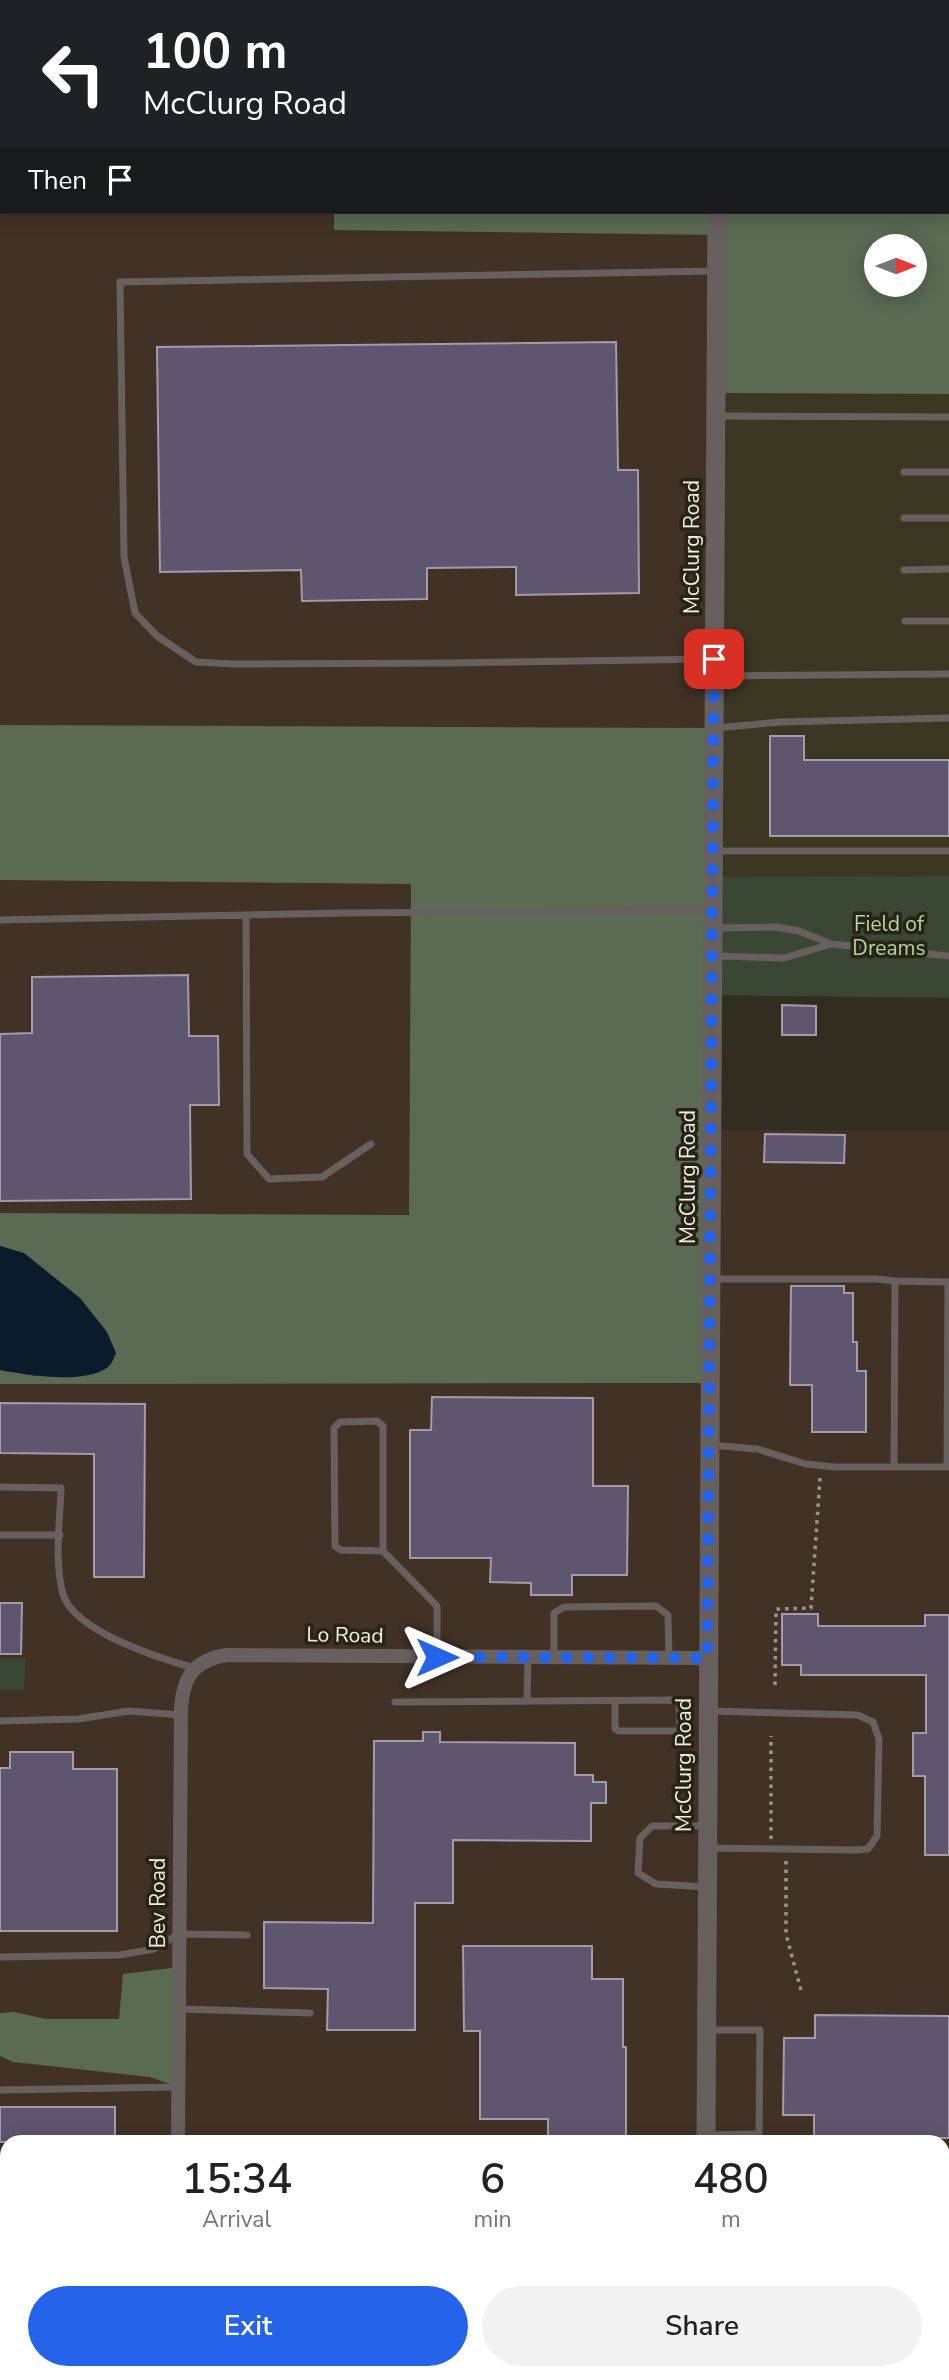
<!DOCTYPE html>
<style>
:root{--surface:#fff;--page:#f2f2f2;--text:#222;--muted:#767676;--accent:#2563eb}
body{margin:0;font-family:"Nunito Sans",sans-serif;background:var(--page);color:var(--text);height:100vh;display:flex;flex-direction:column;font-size:26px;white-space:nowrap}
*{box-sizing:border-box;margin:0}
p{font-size:23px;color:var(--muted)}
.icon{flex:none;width:38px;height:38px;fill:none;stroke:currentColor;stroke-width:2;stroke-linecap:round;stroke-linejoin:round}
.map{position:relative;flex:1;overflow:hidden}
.details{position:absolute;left:0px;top:2135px;width:950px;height:245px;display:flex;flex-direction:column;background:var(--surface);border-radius:21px 21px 0 0;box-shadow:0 4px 18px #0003}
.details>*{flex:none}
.banner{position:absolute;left:0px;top:0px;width:950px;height:214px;box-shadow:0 4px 18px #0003;background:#202124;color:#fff;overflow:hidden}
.needle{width:46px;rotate:90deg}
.tools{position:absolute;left:864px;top:234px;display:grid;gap:14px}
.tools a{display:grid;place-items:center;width:63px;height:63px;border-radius:50%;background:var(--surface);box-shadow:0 4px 18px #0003;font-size:35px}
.pin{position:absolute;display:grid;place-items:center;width:60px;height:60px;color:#fff;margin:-30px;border-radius:14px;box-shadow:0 4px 10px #0006}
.me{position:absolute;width:77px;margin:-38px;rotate:90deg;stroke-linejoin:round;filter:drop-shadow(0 0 5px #0008)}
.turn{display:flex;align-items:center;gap:24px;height:147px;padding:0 28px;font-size:32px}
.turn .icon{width:91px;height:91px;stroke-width:2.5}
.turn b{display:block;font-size:49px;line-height:60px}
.then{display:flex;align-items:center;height:66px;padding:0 28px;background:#0003;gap:14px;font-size:26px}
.eta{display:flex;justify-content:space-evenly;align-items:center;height:119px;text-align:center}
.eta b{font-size:42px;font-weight:600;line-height:49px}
.cta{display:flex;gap:14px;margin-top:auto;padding:14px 28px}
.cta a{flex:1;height:80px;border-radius:42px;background:var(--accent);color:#fff;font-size:28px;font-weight:600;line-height:80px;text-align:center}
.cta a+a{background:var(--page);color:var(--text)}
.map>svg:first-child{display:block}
</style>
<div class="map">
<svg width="949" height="2380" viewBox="0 0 949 2380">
<rect width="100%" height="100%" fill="#312e1f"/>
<!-- built -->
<path fill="#3c3722" d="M715,393L949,394V876L713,877Z"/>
<!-- industrial -->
<path fill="#413225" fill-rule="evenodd" d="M0,0H949V36L948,2H2V212H717L714,728L0,725Z
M0,880L411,883L409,1215L0,1213Z
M711,1130H949V2380H0V1384L710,1383ZM7,2142H943V2373H7Z"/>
<!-- green -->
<path fill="#3b4735" d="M949,876V998L712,995L713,877Z
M0,1658H25L24,1690H0Z"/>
<!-- forest -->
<path fill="#5a6a53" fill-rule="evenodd" d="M949,36V394L715,393L716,235L334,230V212H948ZM877,247H915V285H877Z
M0,725L714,728L710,1383L0,1384V1370L37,1376L24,1254L0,1246V1213L409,1215L411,884L0,880Z
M179,1967L178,2087L150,2077L13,2062L0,2056V2013L14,2012L46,2019H119L123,1974Z"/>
<!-- water -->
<path fill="#0a1b2c" d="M0,1246L24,1253L80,1298L107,1332L116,1353C114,1358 112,1364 108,1367C84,1385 28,1375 0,1370Z"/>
<!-- building -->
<path fill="#5e556e" stroke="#a19bac" stroke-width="2" d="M616,342L618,470H638L639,593L516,595V567L427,568V599L302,601L301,570L160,572L157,347Z
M770,736H804V760H949V836H770Z
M188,975L189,1036H218L219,1105H190L191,1199L0,1201V1034L32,1033V977Z
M782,1005L816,1006V1035H782Z
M765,1134L845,1135L844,1163L764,1162Z
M791,1286H844V1293H853V1342H857V1371H866V1432H812V1385H790Z
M432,1397L593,1398V1486H628L627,1575H572V1595H531V1583L490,1582L491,1558H410V1430H431Z
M0,1403L145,1404L144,1577H94V1454L0,1453Z
M0,1603H22L21,1654H0Z
M782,1614H818V1626H925V1615H949V1855H925V1776H913V1733H926V1675H801V1665H782Z
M423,1732H440V1742L575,1743V1775H593V1782H606V1803H591V1841L453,1840V1903H415V2030H327L328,1989L264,1988V1922L373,1923L374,1741H423Z
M10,1752H73V1769H117V1931H0V1768H10Z
M463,1946H592V1979H623V2047H626V2142H548V2119H480V2031H464Z
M815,2015L949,2016V2138L814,2137V2115H783L784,2038H815Z
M0,2107H115V2142H0Z"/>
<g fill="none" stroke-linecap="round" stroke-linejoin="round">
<!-- path -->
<path stroke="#98968a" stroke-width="3.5" stroke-dasharray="3.5 5" stroke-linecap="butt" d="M775,1685L776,1609L811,1608L820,1478
M771,1839V1736
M786,1861V1934L802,1994"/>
<!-- service -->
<path stroke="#685f5f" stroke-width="7" d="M719,416L949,417
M904,472H949
M904,518H949
M904,570L949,569
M905,621H949
M713,659L449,663L233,664L196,662L157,636L135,613L124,557L120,282L716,271
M715,676L949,674
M716,728L780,722L949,718
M714,851H949
M246,915L247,1154L269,1179L322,1177L371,1144
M0,920L345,913L712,910
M715,928L775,927L799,931L831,944L949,956
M715,956L784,958L831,944
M710,1445L757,1449L806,1464L834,1467H894L895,1281L877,1279H713
M894,1467H947L948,1282L895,1281
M0,1487L61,1488C60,1522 54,1561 63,1594C73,1631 161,1659 195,1668
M0,1535H60
M383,1551L341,1550L335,1546L334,1428L340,1422L377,1421L383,1426V1551L437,1606V1656
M554,1657V1613L564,1607L656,1606L668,1615L669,1657
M527,1701L528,1658
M395,1702C488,1701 582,1700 676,1700L679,1702L680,1729L676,1731H619L615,1729V1700
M0,1721L78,1719L129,1711L180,1715
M708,1848L856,1850L868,1849L877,1836L879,1739L873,1722L858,1715L711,1711
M706,1887L656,1884L638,1873L640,1838L652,1826H706
M0,1957L120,1955L154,1949L179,1934L247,1935
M179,2009L310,2013
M0,2090L178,2087
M706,2135L759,2134L760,2030H709
M0,2320H7
M507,2380V2373
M648,2380V2373
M927,2380L930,2373"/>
<!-- minor -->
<path stroke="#685f5f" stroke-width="14" d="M178,2142L181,1710C183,1677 193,1661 226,1655L707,1658
M943,2207H949
M177,2380V2373"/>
<!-- tertiary -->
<path stroke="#685f5f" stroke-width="19" d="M718,2V0
M706,2142L717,212
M704,2380V2373"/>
</g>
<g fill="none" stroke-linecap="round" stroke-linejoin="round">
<!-- route -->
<path stroke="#2563eb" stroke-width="12" stroke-dasharray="0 21.6" d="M437,1657L707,1658L714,659"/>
</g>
<g text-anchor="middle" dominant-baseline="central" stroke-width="7" stroke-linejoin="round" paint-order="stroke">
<!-- street labels -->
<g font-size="21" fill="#f0eee4" stroke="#272416">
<text transform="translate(692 547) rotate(-90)">McClurg Road</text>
<text transform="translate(688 1177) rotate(-90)">McClurg Road</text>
<text transform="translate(345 1635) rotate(1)">Lo Road</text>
<text transform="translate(684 1765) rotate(-90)">McClurg Road</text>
<text transform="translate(158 1903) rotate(-90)">Bev Road</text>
</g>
<!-- park labels -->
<g font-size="21" fill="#b3d2a4" stroke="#272416">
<text x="889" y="924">Field of<tspan x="889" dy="24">Dreams</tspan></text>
</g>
</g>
</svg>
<div class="tools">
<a><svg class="needle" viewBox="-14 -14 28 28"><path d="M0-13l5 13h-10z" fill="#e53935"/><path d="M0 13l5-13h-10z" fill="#767676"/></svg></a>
</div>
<div class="pin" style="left:714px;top:659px;background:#d93025"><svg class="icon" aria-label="arrive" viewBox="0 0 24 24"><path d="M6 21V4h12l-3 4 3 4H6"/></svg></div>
<svg class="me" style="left:437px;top:1657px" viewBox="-20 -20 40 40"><path d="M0-17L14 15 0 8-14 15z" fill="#2563eb" stroke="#fff" stroke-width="4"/></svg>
<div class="banner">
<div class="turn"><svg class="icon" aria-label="left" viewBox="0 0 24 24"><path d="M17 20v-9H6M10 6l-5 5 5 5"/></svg><div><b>100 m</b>McClurg Road</div></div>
<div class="then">Then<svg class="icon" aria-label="arrive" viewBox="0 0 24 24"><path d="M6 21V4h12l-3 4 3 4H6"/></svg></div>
</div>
<section class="details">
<div class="eta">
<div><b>15:34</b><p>Arrival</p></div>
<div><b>6</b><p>min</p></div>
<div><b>480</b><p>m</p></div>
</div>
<div class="cta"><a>Exit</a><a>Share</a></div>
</section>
</div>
